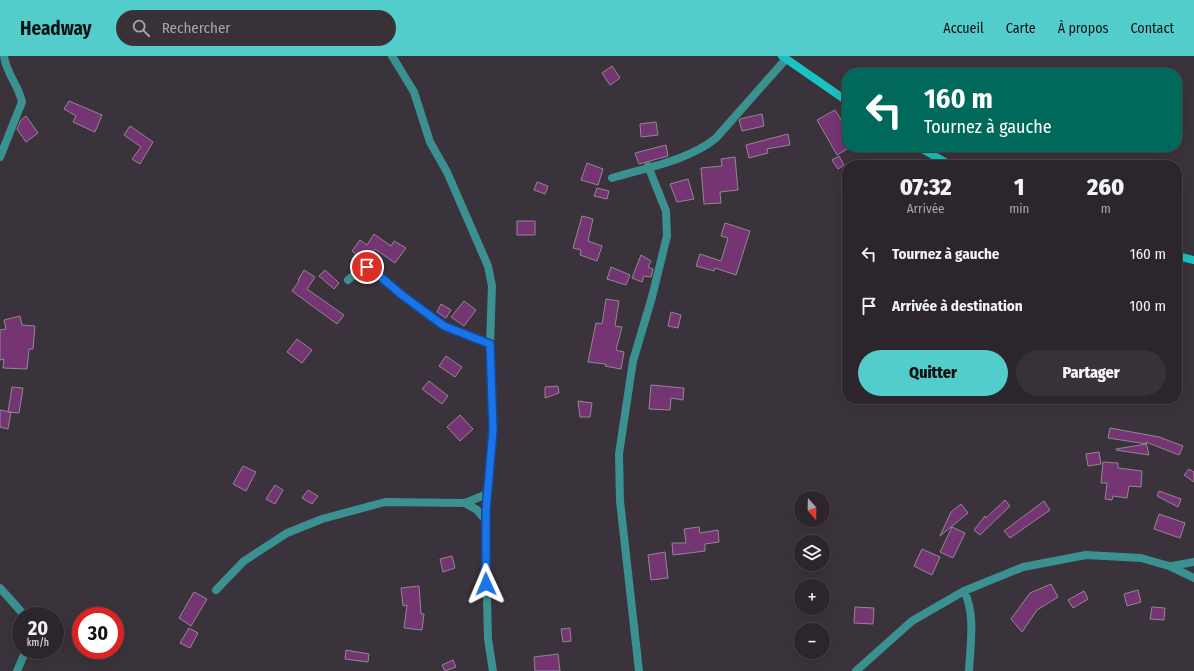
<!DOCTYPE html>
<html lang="fr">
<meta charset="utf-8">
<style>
:root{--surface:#2c262c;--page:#383238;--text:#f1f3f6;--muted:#a6a5a9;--line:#484348;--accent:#52cdcc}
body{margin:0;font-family:"Fira Sans Condensed",sans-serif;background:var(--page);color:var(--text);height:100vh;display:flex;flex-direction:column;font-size:15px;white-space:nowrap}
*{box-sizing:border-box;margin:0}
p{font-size:13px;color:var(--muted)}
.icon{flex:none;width:22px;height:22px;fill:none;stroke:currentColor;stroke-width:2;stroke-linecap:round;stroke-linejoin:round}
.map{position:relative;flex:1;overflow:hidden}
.drawer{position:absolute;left:842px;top:104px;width:340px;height:244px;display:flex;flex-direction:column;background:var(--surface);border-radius:16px;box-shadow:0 4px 16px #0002,0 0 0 1px var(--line)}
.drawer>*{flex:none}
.guide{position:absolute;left:842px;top:12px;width:340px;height:84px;border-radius:16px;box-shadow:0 4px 16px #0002,0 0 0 1px var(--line);background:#00695c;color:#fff;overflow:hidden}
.needle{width:26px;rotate:160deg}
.buttons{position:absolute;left:794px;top:435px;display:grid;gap:8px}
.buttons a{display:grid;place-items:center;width:36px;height:36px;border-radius:50%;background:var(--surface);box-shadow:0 4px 16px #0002,0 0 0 1px var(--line);font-size:20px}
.speed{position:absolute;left:12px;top:551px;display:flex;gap:8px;font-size:20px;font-weight:700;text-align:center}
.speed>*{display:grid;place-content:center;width:52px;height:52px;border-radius:50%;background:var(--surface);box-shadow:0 4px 16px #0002,0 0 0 1px var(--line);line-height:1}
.speed small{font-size:10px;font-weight:400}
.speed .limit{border:6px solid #d22;background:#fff;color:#111}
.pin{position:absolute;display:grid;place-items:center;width:34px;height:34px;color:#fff;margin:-17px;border:2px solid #fff;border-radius:50%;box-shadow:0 1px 4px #0007}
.me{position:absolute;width:44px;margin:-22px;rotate:359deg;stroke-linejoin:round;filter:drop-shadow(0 0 3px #0008)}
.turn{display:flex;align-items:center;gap:14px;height:84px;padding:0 16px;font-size:18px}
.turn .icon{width:52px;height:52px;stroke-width:2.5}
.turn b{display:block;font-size:28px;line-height:34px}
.eta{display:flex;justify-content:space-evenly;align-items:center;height:68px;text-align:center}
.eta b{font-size:24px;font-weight:800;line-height:28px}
.action{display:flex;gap:8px;margin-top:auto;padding:8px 16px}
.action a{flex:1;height:46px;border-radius:24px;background:var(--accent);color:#111;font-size:16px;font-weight:800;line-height:46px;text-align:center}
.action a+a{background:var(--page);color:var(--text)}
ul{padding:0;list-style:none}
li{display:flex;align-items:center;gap:12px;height:52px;padding:0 16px}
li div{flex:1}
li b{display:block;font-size:15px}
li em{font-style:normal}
header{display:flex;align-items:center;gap:24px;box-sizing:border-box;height:56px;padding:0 20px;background:var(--accent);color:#111}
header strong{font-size:19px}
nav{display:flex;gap:22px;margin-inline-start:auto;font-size:14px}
.search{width:280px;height:36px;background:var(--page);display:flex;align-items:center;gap:10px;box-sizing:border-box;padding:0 14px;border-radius:22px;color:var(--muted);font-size:15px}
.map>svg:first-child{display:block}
</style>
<header>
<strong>Headway</strong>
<div class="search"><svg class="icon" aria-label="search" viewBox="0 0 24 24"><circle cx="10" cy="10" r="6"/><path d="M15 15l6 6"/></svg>Rechercher</div>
<nav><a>Accueil</a><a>Carte</a><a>À propos</a><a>Contact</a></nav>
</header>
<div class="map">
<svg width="1194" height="615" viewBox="0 0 1194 615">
<rect width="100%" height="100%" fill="#3b333b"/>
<!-- building -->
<path fill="#753573" stroke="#918891" d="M612,10L620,22L610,29L602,17Z
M69,45L102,59L95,76L73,66L76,60L64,53Z
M835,54L847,73V93L837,99L817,64Z
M762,58L764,70L742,75L739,64L740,63Z
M26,60L38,77L26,86L17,73L21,64Z
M656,66L658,79L641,81L640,68Z
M130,70L153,86L140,108L132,103L141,91L124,79Z
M788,78L790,89L767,93L768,97L749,102L746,89Z
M666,89L668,100L639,108L635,97Z
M839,100L844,109L838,113L832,104Z
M735,101L738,134L720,136L721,147L704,148L701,112L722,110L721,103Z
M587,107L603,113L598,129L581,124Z
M688,123L694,143L677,146L670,128Z
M537,126L548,130L545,138L534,134Z
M597,132L609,135L607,143L594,140Z
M582,160L593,163L588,185L602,190L597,205L580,199L581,194L573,192Z
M517,165H535V179H517Z
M725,167L750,175L736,219L715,212L714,215L696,210L700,198L721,205L728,182L721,180Z
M374,178L391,190L394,185L406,192L395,207L375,193L365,206L352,195L360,184L367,189Z
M641,199L651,205L648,211L653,213L651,221L644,220L642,226L632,222Z
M611,211L630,219L626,229L607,223Z
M304,214L315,221L307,233L344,259L337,268L292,235L299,225L298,224Z
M325,214L339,227L334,233L319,220Z
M606,243L619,245L615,270L622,271L616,294L624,296L621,313L605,310L606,308L588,306L596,267L602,268Z
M464,245L476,254L464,270L451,261Z
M441,248L451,254L446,262L437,256Z
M671,256L681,259L678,272L668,270Z
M20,260L22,269L35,270L33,293H29L27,313L3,312L4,303L0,304V274L6,273L4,264Z
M297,283L312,294L302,307L287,296Z
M446,300L462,311L455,321L439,310Z
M429,325L448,340L442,348L422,333Z
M651,329L684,332L683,344L671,342L670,354L649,353Z
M558,330L559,337L545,342V331Z
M12,331L23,332L19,357L8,356Z
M578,345L592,347L590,361H580Z
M0,354L11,356L8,373L0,371Z
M460,359L473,373L460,385L447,371Z
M1110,372L1159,381L1183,390L1179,399L1146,386L1149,399L1116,394V393L1147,388L1108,382Z
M1099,396L1101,408L1088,410L1086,398Z
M1103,406L1118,407V412L1142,415L1141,431L1129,430L1127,442L1113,440L1112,444L1105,443L1107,427H1101Z
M243,410L256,416L246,435L233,428Z
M1189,413L1194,416V426L1184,419Z
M275,429L283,434L275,448L266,443Z
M308,434L318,440L312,448L302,442Z
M1159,435L1181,443L1178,451L1157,440Z
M1005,444L1010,450L980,479L974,474L985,460L986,462Z
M1044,445L1050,454L1010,482L1004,475Z
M961,448L968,457L940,480L951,456Z
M1159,458L1185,467L1180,482L1154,473Z
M699,471L700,477L718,474L719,486L705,488V495L673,499L672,487H686L684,473Z
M952,471L965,477L953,502L940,496Z
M922,493L940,501L932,519L914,510Z
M665,496L668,522L651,524L648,499Z
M452,500L455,512L443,516L440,503Z
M1051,528L1058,541L1037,554L1022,576L1011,563L1030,537Z
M419,530L421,558H424L422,574L404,572L407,549L403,550L401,532Z
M1138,534L1141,546L1127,550L1124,538Z
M1084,535L1088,543L1073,552L1068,544Z
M194,536L207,543L191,570L179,562Z
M855,551L874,552L873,568L854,567Z
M1152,551L1165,552L1164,564L1150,563Z
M189,572L198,577L190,592L180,587Z
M570,572L571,585L563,586L561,573Z
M346,594L369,598L368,606L345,603Z
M558,598L560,615H535L534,601Z
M453,604L456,611L445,615L442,609Z"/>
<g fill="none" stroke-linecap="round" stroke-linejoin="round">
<!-- street -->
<path stroke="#3b9190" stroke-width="8" d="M392,0L414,36L430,86L447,116L488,210L492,230L490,288L493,374L485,463L488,583L493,615
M0,101L22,46C19,30 6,17 4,0
M612,122C645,112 690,104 716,82L786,3
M348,224L360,214L370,212L402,239L443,270L490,288
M465,447L477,454L485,463
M1172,510L1194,506
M0,532L25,560
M216,534L244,505L287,477L322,463L385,446L465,447L487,438
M964,535C976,558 970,590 969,615
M17,615L26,594
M639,615L620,445L619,398L633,305L652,241L667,180L666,155L648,110
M856,615L912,565L964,535L1023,511L1086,499L1141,502L1169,510L1194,522"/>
<!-- secondary -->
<path stroke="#1ac3c3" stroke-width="8" d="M782,0L847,45
M919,91L950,109
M1177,200L1194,204"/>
</g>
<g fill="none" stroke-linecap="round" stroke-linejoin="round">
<defs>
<path id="route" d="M367,211L370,212L402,239L444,270L490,288L493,374L486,454V528"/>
</defs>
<!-- route casing -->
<use href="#route" stroke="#114b97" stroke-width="10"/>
<!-- route -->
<use href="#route" stroke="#1a73e8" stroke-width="7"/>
</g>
</svg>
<div class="buttons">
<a><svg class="needle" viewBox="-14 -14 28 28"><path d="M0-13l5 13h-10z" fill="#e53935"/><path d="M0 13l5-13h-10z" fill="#a6a5a9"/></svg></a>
<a><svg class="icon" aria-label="layers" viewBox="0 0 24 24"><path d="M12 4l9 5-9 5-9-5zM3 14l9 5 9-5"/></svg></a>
<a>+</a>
<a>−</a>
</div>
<div class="speed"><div>20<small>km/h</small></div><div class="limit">30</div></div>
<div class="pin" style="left:367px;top:211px;background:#d93025"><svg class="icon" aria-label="arrive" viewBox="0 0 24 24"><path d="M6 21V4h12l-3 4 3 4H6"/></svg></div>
<svg class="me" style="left:486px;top:528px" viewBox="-20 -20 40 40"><path d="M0-17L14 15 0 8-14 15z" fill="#1a73e8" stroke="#fff" stroke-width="4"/></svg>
<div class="guide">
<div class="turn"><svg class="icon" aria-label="left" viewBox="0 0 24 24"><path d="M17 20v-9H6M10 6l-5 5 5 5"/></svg><div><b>160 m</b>Tournez à gauche</div></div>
</div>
<section class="drawer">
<div class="eta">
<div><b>07:32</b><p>Arrivée</p></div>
<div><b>1</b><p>min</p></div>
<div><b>260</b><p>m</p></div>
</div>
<ul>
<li><svg class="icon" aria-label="left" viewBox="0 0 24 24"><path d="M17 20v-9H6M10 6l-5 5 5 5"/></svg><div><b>Tournez à gauche</b></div><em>160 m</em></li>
<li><svg class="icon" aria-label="arrive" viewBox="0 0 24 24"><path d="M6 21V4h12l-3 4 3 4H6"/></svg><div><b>Arrivée à destination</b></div><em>100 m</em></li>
</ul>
<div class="action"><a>Quitter</a><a>Partager</a></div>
</section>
</div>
